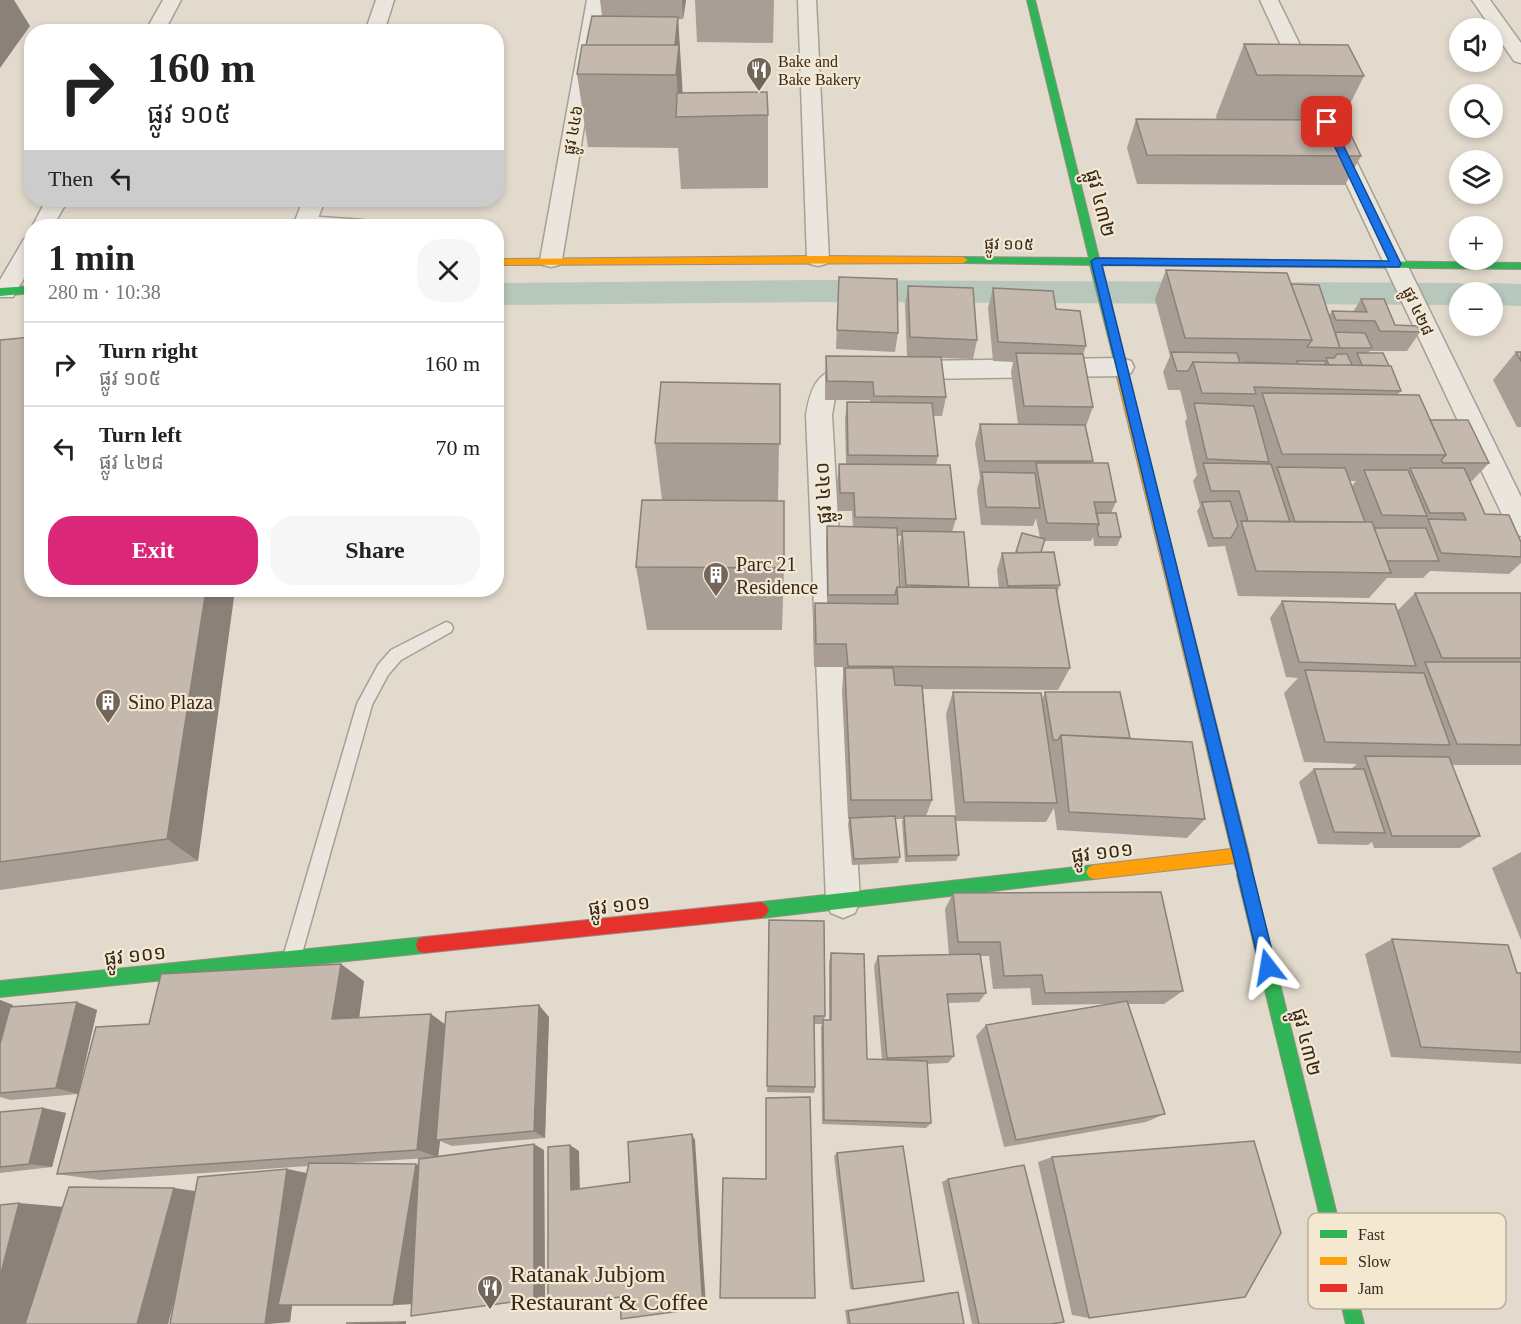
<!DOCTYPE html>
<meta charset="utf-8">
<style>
:root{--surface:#fff;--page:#f6f6f6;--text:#222;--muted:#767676;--line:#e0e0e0;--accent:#db2777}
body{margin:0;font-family:"Times New Roman","Noto Sans Khmer",serif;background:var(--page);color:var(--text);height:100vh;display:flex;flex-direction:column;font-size:22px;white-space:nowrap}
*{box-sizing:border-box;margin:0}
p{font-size:20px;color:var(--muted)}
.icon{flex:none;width:33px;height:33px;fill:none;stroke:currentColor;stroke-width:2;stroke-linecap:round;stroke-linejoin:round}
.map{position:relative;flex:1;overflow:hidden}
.panel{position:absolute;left:24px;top:219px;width:480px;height:378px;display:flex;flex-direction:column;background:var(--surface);border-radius:24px;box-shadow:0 3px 9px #0003}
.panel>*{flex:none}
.guide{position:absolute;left:24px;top:24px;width:480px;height:183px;border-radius:24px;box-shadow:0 3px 9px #0003;background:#fff;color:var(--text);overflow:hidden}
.fabs{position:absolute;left:1449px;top:18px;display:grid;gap:12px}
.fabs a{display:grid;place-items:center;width:54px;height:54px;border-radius:50%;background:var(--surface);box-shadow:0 3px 9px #0003;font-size:30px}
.pin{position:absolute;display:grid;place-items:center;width:51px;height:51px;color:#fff;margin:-26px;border-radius:12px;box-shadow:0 3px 9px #0006}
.me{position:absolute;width:66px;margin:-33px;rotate:346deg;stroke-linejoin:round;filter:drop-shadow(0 0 4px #0008)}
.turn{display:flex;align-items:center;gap:21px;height:126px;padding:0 24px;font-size:27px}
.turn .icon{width:78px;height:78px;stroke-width:2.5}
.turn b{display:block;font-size:42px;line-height:51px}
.then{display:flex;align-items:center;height:57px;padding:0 24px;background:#0003;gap:12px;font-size:22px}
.round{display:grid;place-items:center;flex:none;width:63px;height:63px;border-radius:24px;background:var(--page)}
.head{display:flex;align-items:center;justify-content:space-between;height:102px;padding:0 24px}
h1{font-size:36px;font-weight:700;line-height:45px}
.button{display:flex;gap:12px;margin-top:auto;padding:12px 24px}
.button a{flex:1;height:69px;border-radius:24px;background:var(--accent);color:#fff;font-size:24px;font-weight:700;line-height:69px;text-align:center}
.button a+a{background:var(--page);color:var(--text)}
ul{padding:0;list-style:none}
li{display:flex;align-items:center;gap:18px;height:84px;padding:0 24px;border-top:2px solid var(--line)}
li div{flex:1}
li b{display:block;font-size:22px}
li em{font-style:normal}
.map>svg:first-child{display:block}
</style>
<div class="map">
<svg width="1521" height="1324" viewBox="0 0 1521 1324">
<rect width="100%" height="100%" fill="#e2dacc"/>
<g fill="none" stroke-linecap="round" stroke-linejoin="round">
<!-- canal -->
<path fill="#b7c7bc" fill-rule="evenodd" d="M819,280L1460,283L1471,286L1475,292H1460V305L819,302L496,305V283Z
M1492,283L1521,284V306L1492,305V292H1477L1481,286Z"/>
<defs>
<path id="lane" d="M307,216L363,220L376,226H349L303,222L301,220Z
M446,622L451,624L453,628L451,632L401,660L388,675L372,705L301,957L298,963L292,966L286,963L283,957L357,704L378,665L391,650Z"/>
<path id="street" d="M163,0H181L164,32H145Z
M376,0H394L384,32H365Z
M587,0H605L562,260L559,265L551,267L543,265L540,260Z
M798,0H816L829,259L826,264L818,266L810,264L807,259Z
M1260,0H1278L1318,82L1315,86H1301L1298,82Z
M1472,0H1490L1521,43V63L1514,61Z
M1334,130L1341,132L1344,136L1521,497V536L1511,533L1507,525L1324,136L1327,132Z
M46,200H68L53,226L32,227Z
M303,200H325L315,226H293Z
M32,237V265L13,297H0V280L24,239Z
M1122,358L1131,361L1134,367L1131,373L1122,376L854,380L836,391L832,415L860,901L855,913L843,918L831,913L826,901L806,415C812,379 820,372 854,362Z"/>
<path id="fast" d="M1027,0H1035L1099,258L1521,263V269L1101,265L1129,377L1127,380H1119L1090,265L963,263L958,260L963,257L1089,258Z
M32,286V293L0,296V288Z
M1094,865L1099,867L1102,872L1099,877L1094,879L761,918L756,915L753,910L756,905L761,902Z
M1245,868L1250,870L1253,875L1364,1324H1346L1237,875L1240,870Z
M424,937L430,939L432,945L430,951L424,953L0,997V981Z"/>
<path id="slow" d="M818,256L963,257L968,260L963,263L496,265V259Z
M1123,373L1129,377L1249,855L1253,875L1250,880L1245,882L1240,880L1234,863L1094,879L1089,877L1086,872L1089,867L1094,865L1231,849L1117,377Z"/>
<path id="jam" d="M761,902L766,905L769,910L766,915L761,918L424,953L418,951L416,945L418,939L424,937Z"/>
</defs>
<!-- lane casing -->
<use href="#lane" stroke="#a79f95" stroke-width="3"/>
<!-- street casing -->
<use href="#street" stroke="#a79f95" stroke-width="3"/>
<!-- fast casing -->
<use href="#fast" stroke="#978f85" stroke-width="2"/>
<!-- slow casing -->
<use href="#slow" stroke="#978f85" stroke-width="2"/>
<!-- jam casing -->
<use href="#jam" stroke="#978f85" stroke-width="2"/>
<!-- lane -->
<use href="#lane" fill="#eae6dd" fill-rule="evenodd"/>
<!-- street -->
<use href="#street" fill="#eae6dd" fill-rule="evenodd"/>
<!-- fast -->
<use href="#fast" fill="#30b455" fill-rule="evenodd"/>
<!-- slow -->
<use href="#slow" fill="#ff9f0a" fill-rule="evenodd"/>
<!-- jam -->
<use href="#jam" fill="#e5322d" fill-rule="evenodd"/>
</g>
<!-- wall -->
<path fill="#a99e95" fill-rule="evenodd" d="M600,0H686L683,19H678L682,93L768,115V188L681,189L678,148L588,147L577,74L586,45L602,16Z
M695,0H774L773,43L697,42Z
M1244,44L1364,76L1342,120L1361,156L1345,185L1137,184L1127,148L1136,119L1217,120L1216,116Z
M1166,270L1291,284L1329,316L1332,311L1353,312L1361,299L1395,325L1420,332L1407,351H1370L1368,353L1401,391L1398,394L1430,420L1489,463L1472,481H1470L1485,514L1521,542V563L1509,574L1430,571L1423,578H1387L1369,598L1238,596L1225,546L1208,547L1197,511L1200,506L1193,481L1197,475L1185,422L1187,418L1180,390H1168L1163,372L1170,356L1155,299ZM1349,481H1356L1351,487Z
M839,277L898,333L895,352L836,349Z
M908,286L977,340L973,359L941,358L946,397L942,416H933L938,456L936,465L956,519L952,532L969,587L999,588L997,570L1002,553H1016L1022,533L1040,538L1036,518L1033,526L981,525L977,490L980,478L975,443L980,424H1018L1011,372L1013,362L993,361L988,308L993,288L1056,309L1086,346L1083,354L1093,407L1086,426L1093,461L1092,463L1116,502L1111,513L1121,537L1117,546H1094L1093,537L1091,541H1044L1041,552L1060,585L1057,593L1070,668L1058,690L923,689L932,800L926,816L959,855L956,861L905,862L902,822L903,819H896L900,857L898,863L852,865L848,824L849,819H848L842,691L843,677V667H814L813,627L815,603H827L826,544L827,526L853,527L852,511H838L837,482L839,464H846L845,420L847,402H870V400H825V375L826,356L930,357L907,356L905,305ZM897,536H901L899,548L901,587H900Z
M0,340L198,861L0,890Z
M1516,352H1521V427H1517L1493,380Z
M780,384L778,501L784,568L782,630H647L636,567L662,500L655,443Z
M1415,593H1521V765H1452L1480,836L1460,848H1374L1372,842L1368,845L1318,844L1299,782L1314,769H1351L1357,764L1304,762L1284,693L1298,678L1286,677L1270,618L1282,601L1397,611Z
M953,692L1042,699L1045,692L1130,738L1205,819L1187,838L1057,830L1054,808L1046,822L956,821L946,714Z
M1521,852V940L1492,868Z
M953,893L1183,991L1164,1004H1128L1165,1114L1146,1122L1004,1147L976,1036L986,1025L1107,1004L1032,1005L1030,988L993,989L989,956H981L986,993L979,1002L948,1003L954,1056L948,1063L927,1064L931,1123L926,1128L822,1124L821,1027L822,1024H814L815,1087L814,1093L767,1092L769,920L825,1016L824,1020H829V963L831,953L867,1059L882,1060L874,966L878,956L949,955L945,909Z
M1392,939L1517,973H1521V1064L1391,1057L1365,954Z
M364,981L359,1018L445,1025L549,1017L545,1138L452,1146L440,1141L438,1157L544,1150L545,1298L411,1316L412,1304L393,1305H292L290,1322L269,1324H170L176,1293L168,1324H0L63,1207L195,1191L287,1169L307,1173L308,1166L100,1180L57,1174L149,1024ZM429,1158L419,1165L347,1163Z
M0,1000L13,1005L12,1007L77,1002L97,1010L78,1094L11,1100L0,1097Z
M43,1108L66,1113L52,1167L0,1173V1112Z
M837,1153L853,1289H850L834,1156Z
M1052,1157L1089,1318L1072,1315L1038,1162Z
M948,1179L1051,1324H972L942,1182Z
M951,1292H958L964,1324H847L845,1310Z
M406,1321V1324L346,1323L360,1322Z"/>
<!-- shaded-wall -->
<path fill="#8a8179" d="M0,0H14L30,26L0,68Z
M682,0H686L683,19Z
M678,17L682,81L684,117H679L675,47Z
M206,590H235L198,861L167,839Z
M341,964L364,981L357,1034L332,1019Z
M0,1000L13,1005L0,1054Z
M77,1002L97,1010L78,1094L56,1088Z
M539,1005L549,1017L545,1138L534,1131Z
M431,1014L450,1028L436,1140L440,1141L438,1157L417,1150Z
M43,1108L66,1113L52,1167L29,1164Z
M692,1134L695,1140L706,1306L703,1308Z
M534,1144L544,1150L545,1298L534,1299Z
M570,1145L579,1151L580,1194L571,1190Z
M416,1164L432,1169L412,1304L393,1305Z
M287,1169L310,1174L290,1322L265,1324Z
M174,1188L202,1192L168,1324H137Z
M19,1203L65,1207L37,1324H0V1277Z
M406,1321V1324H393V1323Z"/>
<!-- building -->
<path fill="#c5b8ad" stroke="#8a8179" stroke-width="1.5" d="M592,16L678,17L675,45H586Z
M1244,44L1348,45L1364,76L1257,75Z
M582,45H679L676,75L577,74Z
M767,92L768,115L676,117L677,93Z
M1136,119L1344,120L1361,156L1147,155Z
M1166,270L1287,273L1312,340L1185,338Z
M839,277L897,279L898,333L837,330Z
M1291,284L1319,285L1340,348L1307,347L1312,340Z
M908,286L973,288L977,340L910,337Z
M993,288L1053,291L1056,309L1080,311L1086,346L998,342Z
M1361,299H1384L1395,325L1417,326L1420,332L1380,331L1375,321L1336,320L1332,311L1367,312Z
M1335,332L1365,333L1372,348H1340Z
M32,337V590H206L167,839L0,862V340Z
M1171,352L1237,353L1240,363L1193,362L1188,371H1177Z
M1516,352H1521V361Z
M1016,353L1083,354L1093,407L1024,406Z
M1357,353H1383L1389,366L1362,365Z
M1337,354H1347L1352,365H1329L1326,358H1334Z
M826,356L941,357L946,397L874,396L873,382L827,381Z
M1297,361H1325L1326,365L1298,364Z
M1193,362L1391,366L1401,391L1254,387L1256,394L1202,393Z
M1245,362L1292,364L1245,363Z
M661,382L780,384V444L655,443Z
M1262,393L1419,395L1446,455L1282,454Z
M847,402L932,403L938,456L848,455Z
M1194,403L1254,406L1269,462L1207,459Z
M1430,420H1468L1489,463H1443L1441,460L1446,455Z
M980,424L1085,425L1093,461H985Z
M1036,463H1108L1116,502H1094L1099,524L1047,523Z
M1203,463L1271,464L1290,522L1248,521L1239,491H1211Z
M839,464L950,465L956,519L855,517L854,493H840Z
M1277,467L1345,468L1365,522H1295Z
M1410,468H1464L1485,514L1509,515L1521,542V557L1441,553L1428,519L1466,520L1463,513H1430Z
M1364,470H1408L1427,516L1382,515Z
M982,472L1035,473L1040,508L986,507Z
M642,500L784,501V568L636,567Z
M1230,501L1238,526L1231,538H1213L1202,502Z
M1096,513H1116L1121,537H1099L1097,528L1099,524Z
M1241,521L1372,522L1391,573L1256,571Z
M827,526L897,528L900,587H897L895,595H828Z
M1374,528H1426L1439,561H1387Z
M902,531L964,532L969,587L906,585Z
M1022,533L1045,539L1041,552L1020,553L1016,552Z
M1054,552L1060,585L1008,586L1002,553Z
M897,587L1056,588L1070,668L848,666L846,644H816L815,603L898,604Z
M1415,593H1521V658H1442Z
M1282,601L1395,604L1416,666L1299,662Z
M1425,662H1521V745L1457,744Z
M845,668H893L895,685L922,686L932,800H851Z
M1305,670L1424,673L1450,745L1325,742Z
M953,692L1041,693L1057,803L964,802Z
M1045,692H1120L1130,738L1061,735L1058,740H1053Z
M1061,735L1192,742L1205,819L1069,812Z
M1365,756L1449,757L1480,836H1392Z
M1314,769H1364L1385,833L1334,832Z
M895,816L900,857L854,859L850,818Z
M904,816H955L959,855L907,856Z
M1161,892L1183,991L1045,993L1042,975L1004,976L1000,942H958L953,893Z
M769,920L824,921L825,1016H814L815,1087L767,1086Z
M1392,939L1508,945L1517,973H1521V1052L1421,1047Z
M831,953L864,954L867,1059L927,1061L931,1123L824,1120L823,1020H831Z
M980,954L986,993L947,994L954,1056L887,1058L878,956Z
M341,964L332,1019L431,1014L417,1150L57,1174L96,1027L149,1024L161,974Z
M1127,1001L1165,1114L1016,1140L986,1025Z
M77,1002L56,1088L0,1093V1044L10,1007Z
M539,1005L534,1131L436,1140L446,1012Z
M810,1097L815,1298H720L723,1178L766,1179V1098Z
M43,1108L29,1164L0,1167V1112Z
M692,1134L703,1308L621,1319L620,1297L548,1306V1147L570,1145L571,1190L630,1182L628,1142Z
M1254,1141L1281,1233L1245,1297L1089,1318L1052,1157Z
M534,1144V1299L411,1316L419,1159Z
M903,1146L924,1281L853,1289L837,1153Z
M309,1163L416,1164L393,1305H278Z
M1024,1165L1064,1322L1051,1324H979L948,1179Z
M287,1169L265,1324H170L198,1177Z
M69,1187L174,1188L137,1324H25Z
M19,1203L0,1277V1205Z
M958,1292L964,1324H850L848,1311Z
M346,1323H393V1324Z"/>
<!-- route -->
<path fill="#1a73e8" stroke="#114b97" stroke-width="1.5" d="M1327,119L1332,122L1401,264L1399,267L1102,265L1276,967L1274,973L1268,975L1263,973L1260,967L1091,261L1096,258L1389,261L1323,122Z"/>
<!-- icons -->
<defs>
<symbol id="restaurant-pin" viewBox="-11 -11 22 30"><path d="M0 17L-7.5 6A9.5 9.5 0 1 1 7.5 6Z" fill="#72665b" stroke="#f4e8d1"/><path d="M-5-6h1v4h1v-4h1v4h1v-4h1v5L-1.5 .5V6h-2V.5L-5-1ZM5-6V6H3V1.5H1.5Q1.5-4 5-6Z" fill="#fff"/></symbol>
<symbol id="building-pin" viewBox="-11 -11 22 30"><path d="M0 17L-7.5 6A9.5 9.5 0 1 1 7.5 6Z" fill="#72665b" stroke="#f4e8d1"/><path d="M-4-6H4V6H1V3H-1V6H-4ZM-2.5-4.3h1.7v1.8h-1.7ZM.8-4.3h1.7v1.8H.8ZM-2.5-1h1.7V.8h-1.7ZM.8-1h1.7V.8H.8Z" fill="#fff"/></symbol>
</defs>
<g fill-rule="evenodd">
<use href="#restaurant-pin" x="744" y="55" width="30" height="40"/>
<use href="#building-pin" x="701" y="560" width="30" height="40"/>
<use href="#building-pin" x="93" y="687" width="30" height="40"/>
<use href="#restaurant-pin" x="475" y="1273" width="30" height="40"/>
</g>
<g text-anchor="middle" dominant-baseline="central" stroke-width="4.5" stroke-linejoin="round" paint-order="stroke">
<!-- far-poi labels -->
<g font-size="16" fill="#35281e" stroke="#f4e8d1" text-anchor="start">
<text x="778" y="61">Bake and<tspan x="778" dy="18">Bake Bakery</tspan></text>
</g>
<!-- far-street labels -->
<g font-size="16" fill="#35281e" stroke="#f4e8d1">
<text transform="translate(573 130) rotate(-80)">ផ្លូវ ៤៤៦</text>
<text transform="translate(1009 244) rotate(1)">ផ្លូវ ១០៥</text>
<text transform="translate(1418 311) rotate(65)">ផ្លូវ ៤២៨</text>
</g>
<!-- street labels -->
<g font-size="20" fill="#35281e" stroke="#f4e8d1">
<text transform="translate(1101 203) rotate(76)">ផ្លូវ ៤៣២</text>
<text transform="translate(823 493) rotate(-93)">ផ្លូវ ៤៤០</text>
<text transform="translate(1102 852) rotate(-7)">ផ្លូវ ១០១</text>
<text transform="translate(619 905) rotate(-6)">ផ្លូវ ១០១</text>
<text transform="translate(135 955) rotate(-6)">ផ្លូវ ១០១</text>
<text transform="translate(1307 1042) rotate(76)">ផ្លូវ ៤៣២</text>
</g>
<!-- poi labels -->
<g font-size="20" fill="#35281e" stroke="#f4e8d1" text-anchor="start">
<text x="736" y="564">Parc 21<tspan x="736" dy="23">Residence</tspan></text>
<text x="128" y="702">Sino Plaza</text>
</g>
<!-- near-poi labels -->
<g font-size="24" fill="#35281e" stroke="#f4e8d1" text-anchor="start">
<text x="510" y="1274">Ratanak Jubjom<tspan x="510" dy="28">Restaurant &amp; Coffee</tspan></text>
</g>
</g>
<!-- legend -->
<rect x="1308" y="1213" width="198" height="96" rx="9" fill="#f4e8d1" stroke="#bbae9b" stroke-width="1.5"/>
<rect x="1320" y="1230" width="27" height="8" fill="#30b455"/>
<rect x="1320" y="1257" width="27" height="8" fill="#ff9f0a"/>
<rect x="1320" y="1284" width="27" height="8" fill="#e5322d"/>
<g font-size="16" fill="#35281e">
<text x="1358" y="1240">Fast</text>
<text x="1358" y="1267">Slow</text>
<text x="1358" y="1294">Jam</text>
</g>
</svg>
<div class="fabs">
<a><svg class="icon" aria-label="sound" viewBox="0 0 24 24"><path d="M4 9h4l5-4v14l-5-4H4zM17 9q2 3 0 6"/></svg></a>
<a><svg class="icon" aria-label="search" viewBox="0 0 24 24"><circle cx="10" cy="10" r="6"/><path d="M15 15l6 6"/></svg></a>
<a><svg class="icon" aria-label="layers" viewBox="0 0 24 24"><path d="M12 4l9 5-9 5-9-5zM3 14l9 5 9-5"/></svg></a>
<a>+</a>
<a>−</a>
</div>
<div class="pin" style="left:1327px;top:122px;background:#d93025"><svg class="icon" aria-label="arrive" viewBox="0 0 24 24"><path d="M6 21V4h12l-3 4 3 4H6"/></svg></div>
<svg class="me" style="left:1268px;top:967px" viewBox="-20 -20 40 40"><path d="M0-17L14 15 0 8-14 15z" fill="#1a73e8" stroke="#fff" stroke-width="4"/></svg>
<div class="guide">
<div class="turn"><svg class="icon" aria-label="right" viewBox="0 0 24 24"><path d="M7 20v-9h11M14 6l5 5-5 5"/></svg><div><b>160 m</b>ផ្លូវ ១០៥</div></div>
<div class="then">Then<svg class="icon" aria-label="left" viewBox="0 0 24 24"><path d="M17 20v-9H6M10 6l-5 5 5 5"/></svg></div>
</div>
<section class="panel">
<div class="head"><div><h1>1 min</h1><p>280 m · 10:38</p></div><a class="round"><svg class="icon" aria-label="close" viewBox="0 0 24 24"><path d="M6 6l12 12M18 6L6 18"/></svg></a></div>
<ul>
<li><svg class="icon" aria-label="right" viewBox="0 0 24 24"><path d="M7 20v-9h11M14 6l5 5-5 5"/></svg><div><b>Turn right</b><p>ផ្លូវ ១០៥</p></div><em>160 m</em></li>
<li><svg class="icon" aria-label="left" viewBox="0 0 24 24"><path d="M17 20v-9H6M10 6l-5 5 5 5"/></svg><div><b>Turn left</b><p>ផ្លូវ ៤២៨</p></div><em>70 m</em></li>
</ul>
<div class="button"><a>Exit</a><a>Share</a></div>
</section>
</div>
